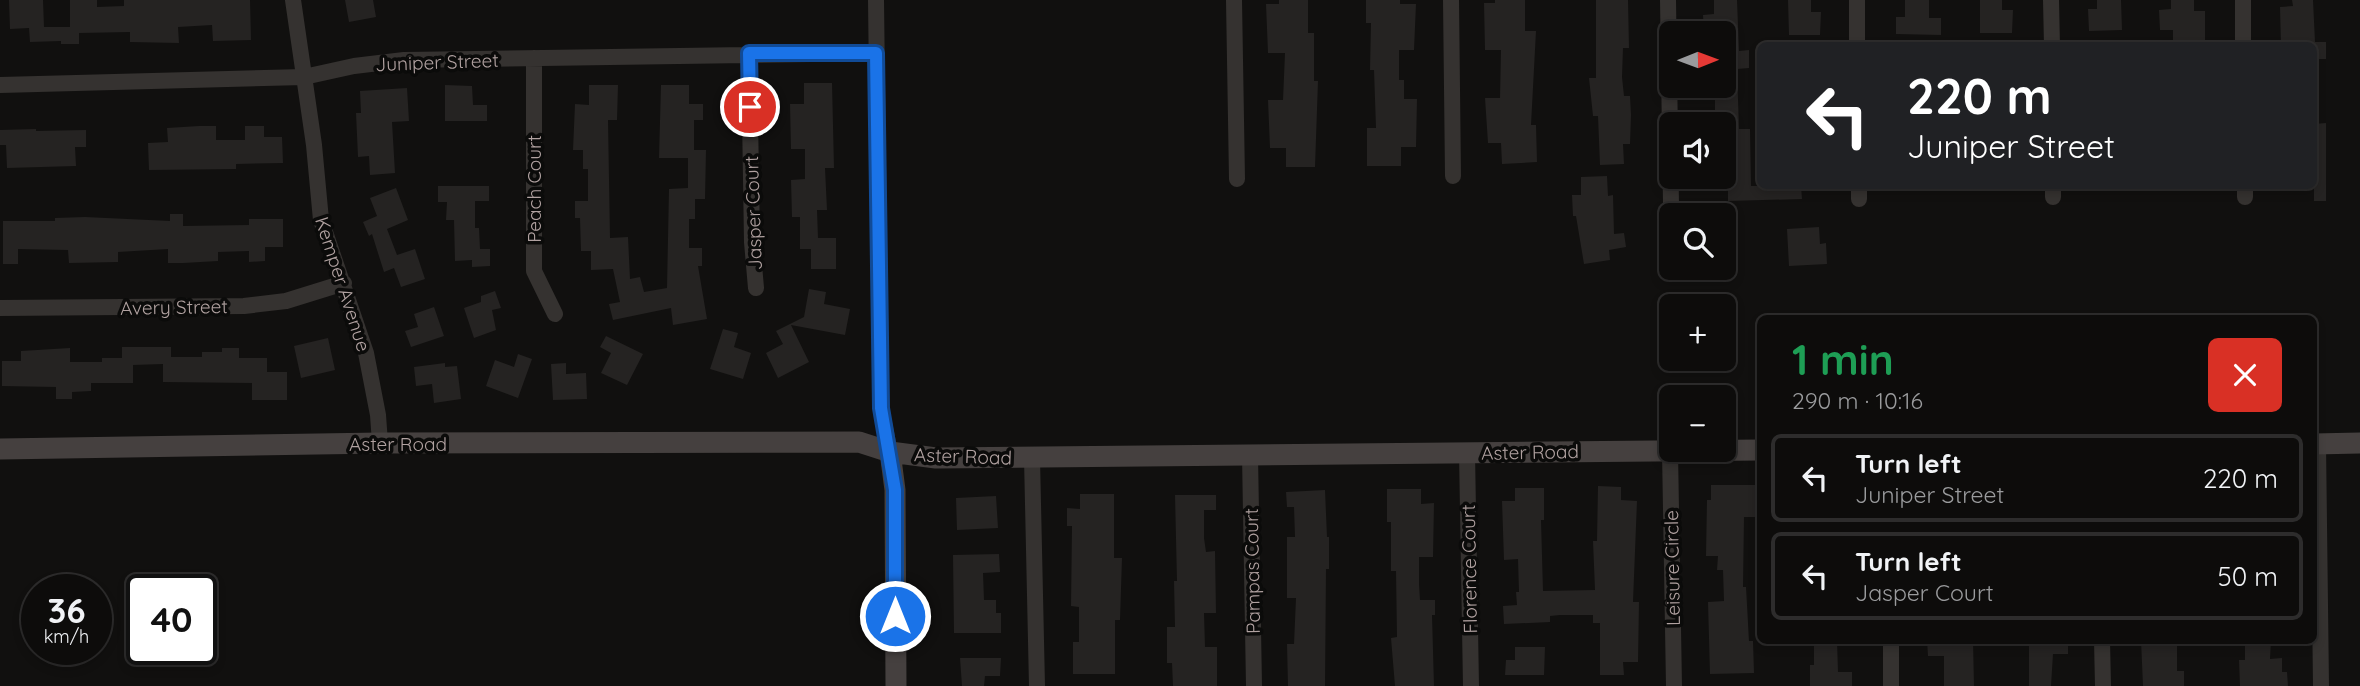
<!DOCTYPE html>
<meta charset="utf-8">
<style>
:root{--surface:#0d0c0b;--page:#161514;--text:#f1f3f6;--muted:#9a9b9d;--line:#2d2c2c}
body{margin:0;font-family:Quicksand,sans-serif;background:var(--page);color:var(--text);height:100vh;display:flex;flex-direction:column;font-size:26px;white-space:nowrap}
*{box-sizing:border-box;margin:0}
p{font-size:23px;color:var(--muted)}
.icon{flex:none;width:38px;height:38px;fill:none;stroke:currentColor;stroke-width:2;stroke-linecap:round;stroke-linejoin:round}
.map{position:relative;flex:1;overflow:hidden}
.side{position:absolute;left:1757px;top:315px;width:560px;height:329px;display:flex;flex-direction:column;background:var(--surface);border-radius:10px;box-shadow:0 4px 10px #0003,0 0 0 2px var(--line)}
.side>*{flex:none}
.guide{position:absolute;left:1757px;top:42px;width:560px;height:147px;border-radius:10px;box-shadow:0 4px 10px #0003,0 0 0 2px var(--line);background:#202124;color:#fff;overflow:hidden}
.needle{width:46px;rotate:89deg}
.buttons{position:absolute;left:1659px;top:21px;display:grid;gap:14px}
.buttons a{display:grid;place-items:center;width:77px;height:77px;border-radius:10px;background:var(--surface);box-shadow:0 4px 10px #0003,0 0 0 2px var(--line);font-size:35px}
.speed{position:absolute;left:21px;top:574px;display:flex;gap:14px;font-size:35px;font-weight:700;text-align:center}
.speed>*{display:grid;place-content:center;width:91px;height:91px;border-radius:50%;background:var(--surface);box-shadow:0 4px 10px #0003,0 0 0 2px var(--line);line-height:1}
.speed small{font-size:18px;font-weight:400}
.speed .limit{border:4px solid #111;border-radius:10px;background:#fff;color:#111}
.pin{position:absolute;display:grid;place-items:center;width:60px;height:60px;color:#fff;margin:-30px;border:4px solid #fff;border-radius:50%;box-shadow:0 2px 7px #0007}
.me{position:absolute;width:77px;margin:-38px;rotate:0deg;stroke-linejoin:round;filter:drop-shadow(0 0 5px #0008)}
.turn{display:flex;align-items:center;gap:24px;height:147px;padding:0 35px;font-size:32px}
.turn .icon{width:91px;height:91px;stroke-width:2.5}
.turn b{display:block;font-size:49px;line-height:60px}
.round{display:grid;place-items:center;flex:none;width:74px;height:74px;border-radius:10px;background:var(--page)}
.summary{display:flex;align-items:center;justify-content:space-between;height:119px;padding:0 35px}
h1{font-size:42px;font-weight:700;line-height:52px;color:#1e9e55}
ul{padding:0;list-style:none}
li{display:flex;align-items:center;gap:21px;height:88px;margin:0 14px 10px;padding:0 21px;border:4px solid var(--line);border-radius:10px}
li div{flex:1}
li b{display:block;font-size:26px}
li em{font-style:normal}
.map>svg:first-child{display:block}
</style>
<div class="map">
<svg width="2360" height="686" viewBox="0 0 2360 686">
<rect width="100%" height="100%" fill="#11100f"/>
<!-- building -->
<path fill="#252322" d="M9,0H43L44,27H70V0H97V7L124,6V0H250L251,40L213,41L212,25L178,27L179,43L130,42V32L79,33V44H61V41L30,42L29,28L10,29Z
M345,0H373L376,17L349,22Z
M1279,0H1308V33H1314V81H1318L1315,167H1286V148H1270L1268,100H1283L1285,53H1268L1266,4H1279Z
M1366,0H1400V4H1416L1414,50H1399V80H1404V99H1417L1416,147H1401V166H1367V128H1376L1374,70H1370L1371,23H1366Z
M1495,0H1525V31H1536L1531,125H1536L1537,162L1502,164L1501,143H1488L1485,98H1500L1501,50H1485L1484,3H1495Z
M1596,0H1628L1629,48H1623L1622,77L1624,96H1630L1631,115L1630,144H1623L1624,164L1600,165L1598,116H1593L1589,78H1596Z
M1714,0H1737L1739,51L1749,50V68L1737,69L1739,129H1750L1751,186H1801L1802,199L1728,201V183H1724V124H1715V86H1724V33H1704L1703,15L1714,14Z
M1788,0H1811V12H1821L1820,35H1789Z
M1905,0H1929V18H1941V35L1896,34V17H1905Z
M1980,0H2002V10H2013L2012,33H1980Z
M2097,0H2121L2122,30L2089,31L2088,9H2097Z
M2171,0H2194V11H2205V46H2173V30H2160L2159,10L2171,9Z
M2292,0H2313L2315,42H2326V59H2314V46H2281L2280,7L2293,6Z
M804,83H832L834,168H825L827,210H817L818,238H836V269H811V249H800V217H792L791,180L805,179V149H791L790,104H804Z
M445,85L472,86L473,105H487V121H445Z
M589,85H618L617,120H608L610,238L628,237L630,279L640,277L644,292L667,288L669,189L688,188V158H659L661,85H689V104H703V120H694V150H706L705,199H695V219H689V248H702V266H698L707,319L673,325L671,308L613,320L609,304L620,302L613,269L591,270V251H581L580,218H575V201H588V169H583V150H573L575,104L589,105Z
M407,88L409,121L392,122L395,173L370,175L369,156L358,157L356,113H361L360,91Z
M2326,123V201H2314V124Z
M199,126H216V140H245V126H264V137H282L283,163L236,164V169L149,170L148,143L168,142L167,128Z
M36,129V131L86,130V147H75L76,166L7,168L6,145H0V130Z
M1607,176L1608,196L1613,195L1614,234L1624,233L1626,247L1609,250L1610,260L1584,264L1576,216H1573L1572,195H1581V177Z
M438,186H489V201H475V228H479L480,249H490V266L472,267V260L455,261L454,220H446L447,202H438Z
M396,188L408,220L387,229L397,255L415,249L425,279L401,287L394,268L384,272L372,234L369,236L363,222L377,216L370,198Z
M170,214H183V226L249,225V219H283V247H265V261L249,262V251L218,252V261L183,263H168V249L118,252V262L69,263L68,250L18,249V264H3V221H55V218L85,217L170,221Z
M1819,227L1820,244L1826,243L1827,264L1789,266L1787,229Z
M809,289L826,292L824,304L850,309L845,335L791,325L809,362L778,378L766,353L783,344L776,331L804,317Z
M495,291L501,308L492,310L496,330L474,338L464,308L481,302V296Z
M434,307L444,336L411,347L405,331L418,327L414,314Z
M723,329L738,333L734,347L751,353L743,379L710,369Z
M606,336L643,354L627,385L601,373L611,353L600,347Z
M328,338L335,370L301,378L294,346Z
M122,347H171V357H202V352H222V348H239V358H267V372H287V400H252V383L163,382V364L133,365V383H91V391L72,392V399H56V387L2,386V361H21V351L70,348V362H102V358H122Z
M518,354L532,359L518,398L486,386L495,360L514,367Z
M445,363V367L457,366L461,399L434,403L432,384L416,386L414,367Z
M566,363V374L586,373L587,399L553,400L551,364Z
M1711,485H1760V517H1744L1743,587H1746L1749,641H1753L1754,673L1710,674L1708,602L1724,601L1723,570H1717L1718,556H1706L1707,500H1711Z
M1598,486L1621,487V500L1637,501L1633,602H1639L1638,662H1623L1624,675H1600V623H1593V615H1560L1550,616V622L1504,624L1503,606L1517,605L1516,592H1519L1518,559L1504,560L1502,501H1515V488H1544V520H1541L1543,591L1595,590L1593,541H1597Z
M1387,489H1421V504L1434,503L1433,557H1419V584L1420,600H1435V615H1432L1434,686H1395L1391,638L1397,637L1396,571H1391V522H1387Z
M1325,490L1327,537H1329V569H1326L1325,686H1288L1287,644H1294L1296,598H1287V537H1295L1294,507H1287L1286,492Z
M1080,494H1114V558H1122L1120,620H1115V674H1073V642H1079V607L1071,606L1072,526H1067V508L1080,509Z
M1175,495H1216V510H1204V538L1206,552L1215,551L1216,613H1204L1205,647H1217V686H1173L1172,663H1167V627H1175L1174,581H1177Z
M996,496L998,528L957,530L956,498Z
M999,554L1000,572L983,573L984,600H996V613H1001V633H954L953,555Z
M1814,640H1837L1838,672H1852V686H1810V665H1814Z
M1927,640H1973L1974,686H1944V656H1928Z
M2029,640H2068V654H2053L2051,686H2029Z
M2141,640H2177V671H2184V686H2143Z
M2245,640H2271L2270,659L2282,658V672H2287L2288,686H2240L2239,660H2245Z
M1515,647H1545L1544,675H1505L1506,660H1515Z
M960,658H1001L1000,676H985L984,686H962Z"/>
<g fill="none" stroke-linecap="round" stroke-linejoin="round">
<!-- street -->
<path stroke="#353230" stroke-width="16" d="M293,0L314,145L321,220L366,353L378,415L380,443
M876,0L881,408L890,452
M1234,0L1237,179
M1451,0L1453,176
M1668,0L1671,204
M1857,0V46
M2051,0L2052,46
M2243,0V46
M749,53L752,242L756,288
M534,58V271L555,314
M0,85L304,77L354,66L404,60L876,53
M1859,186V199
M2053,186V197
M2245,186V197
M0,308L244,306L286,301L344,283
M2318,444L2321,686
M1670,451L1674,686
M1467,452L1471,686
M1250,455L1254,686
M1032,458L1037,686
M1891,640V686
M2102,640L2103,686"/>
<!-- secondary -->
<path stroke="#45403f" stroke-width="21" d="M2314,444L2360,443
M0,449L380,443L859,442L890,452L936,458L1760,450
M890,452L895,490L896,686"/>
</g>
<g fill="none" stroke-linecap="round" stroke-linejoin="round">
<defs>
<path id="route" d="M750,107L749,53H876L881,408L895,490V616"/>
</defs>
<!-- route casing -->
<use href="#route" stroke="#114b97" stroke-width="18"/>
<!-- route -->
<use href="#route" stroke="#1a73e8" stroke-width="12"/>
</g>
<g text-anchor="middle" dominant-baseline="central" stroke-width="7" stroke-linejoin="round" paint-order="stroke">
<!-- street labels -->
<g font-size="19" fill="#b1a2a1" stroke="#0b0b0a">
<text transform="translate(437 62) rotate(-2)">Juniper Street</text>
<text transform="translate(534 189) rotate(-90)">Peach Court</text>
<text transform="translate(753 213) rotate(-92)">Jasper Court</text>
<text transform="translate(343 284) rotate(72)">Kemper Avenue</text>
<text transform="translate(174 307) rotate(-1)">Avery Street</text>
<text x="398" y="444">Aster Road</text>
<text transform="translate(1530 452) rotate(-1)">Aster Road</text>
<text transform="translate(963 456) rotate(2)">Aster Road</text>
<text transform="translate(1672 568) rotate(-91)">Leisure Circle</text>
<text transform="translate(1469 569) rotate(-91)">Florence Court</text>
<text transform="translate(1252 571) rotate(-91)">Pampas Court</text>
</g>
</g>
</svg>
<div class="buttons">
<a><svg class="needle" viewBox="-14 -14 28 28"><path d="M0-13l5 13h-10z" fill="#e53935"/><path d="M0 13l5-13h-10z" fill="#9a9b9d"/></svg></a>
<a><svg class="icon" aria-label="sound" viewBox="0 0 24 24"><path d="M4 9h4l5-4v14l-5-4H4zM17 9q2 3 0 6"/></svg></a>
<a><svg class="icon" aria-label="search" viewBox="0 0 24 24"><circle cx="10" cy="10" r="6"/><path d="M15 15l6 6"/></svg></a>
<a>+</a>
<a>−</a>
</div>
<div class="speed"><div>36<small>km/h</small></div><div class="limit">40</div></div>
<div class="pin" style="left:750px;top:107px;background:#d93025"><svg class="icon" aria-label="arrive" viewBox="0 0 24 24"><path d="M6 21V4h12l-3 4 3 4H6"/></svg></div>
<svg class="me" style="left:895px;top:616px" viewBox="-20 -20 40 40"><circle r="17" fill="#1a73e8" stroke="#fff" stroke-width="3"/><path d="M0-11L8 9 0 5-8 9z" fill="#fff"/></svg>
<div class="guide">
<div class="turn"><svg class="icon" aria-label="left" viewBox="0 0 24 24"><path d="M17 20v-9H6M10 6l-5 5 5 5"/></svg><div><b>220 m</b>Juniper Street</div></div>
</div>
<section class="side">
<div class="summary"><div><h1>1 min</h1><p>290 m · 10:16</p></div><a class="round" style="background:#d93025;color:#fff"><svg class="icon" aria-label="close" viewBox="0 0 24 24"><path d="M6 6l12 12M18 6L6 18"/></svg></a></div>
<ul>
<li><svg class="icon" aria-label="left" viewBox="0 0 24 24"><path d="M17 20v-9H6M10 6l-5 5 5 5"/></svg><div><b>Turn left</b><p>Juniper Street</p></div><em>220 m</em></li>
<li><svg class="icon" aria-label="left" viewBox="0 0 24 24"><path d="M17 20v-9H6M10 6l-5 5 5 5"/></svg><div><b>Turn left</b><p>Jasper Court</p></div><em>50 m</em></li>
</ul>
</section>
</div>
